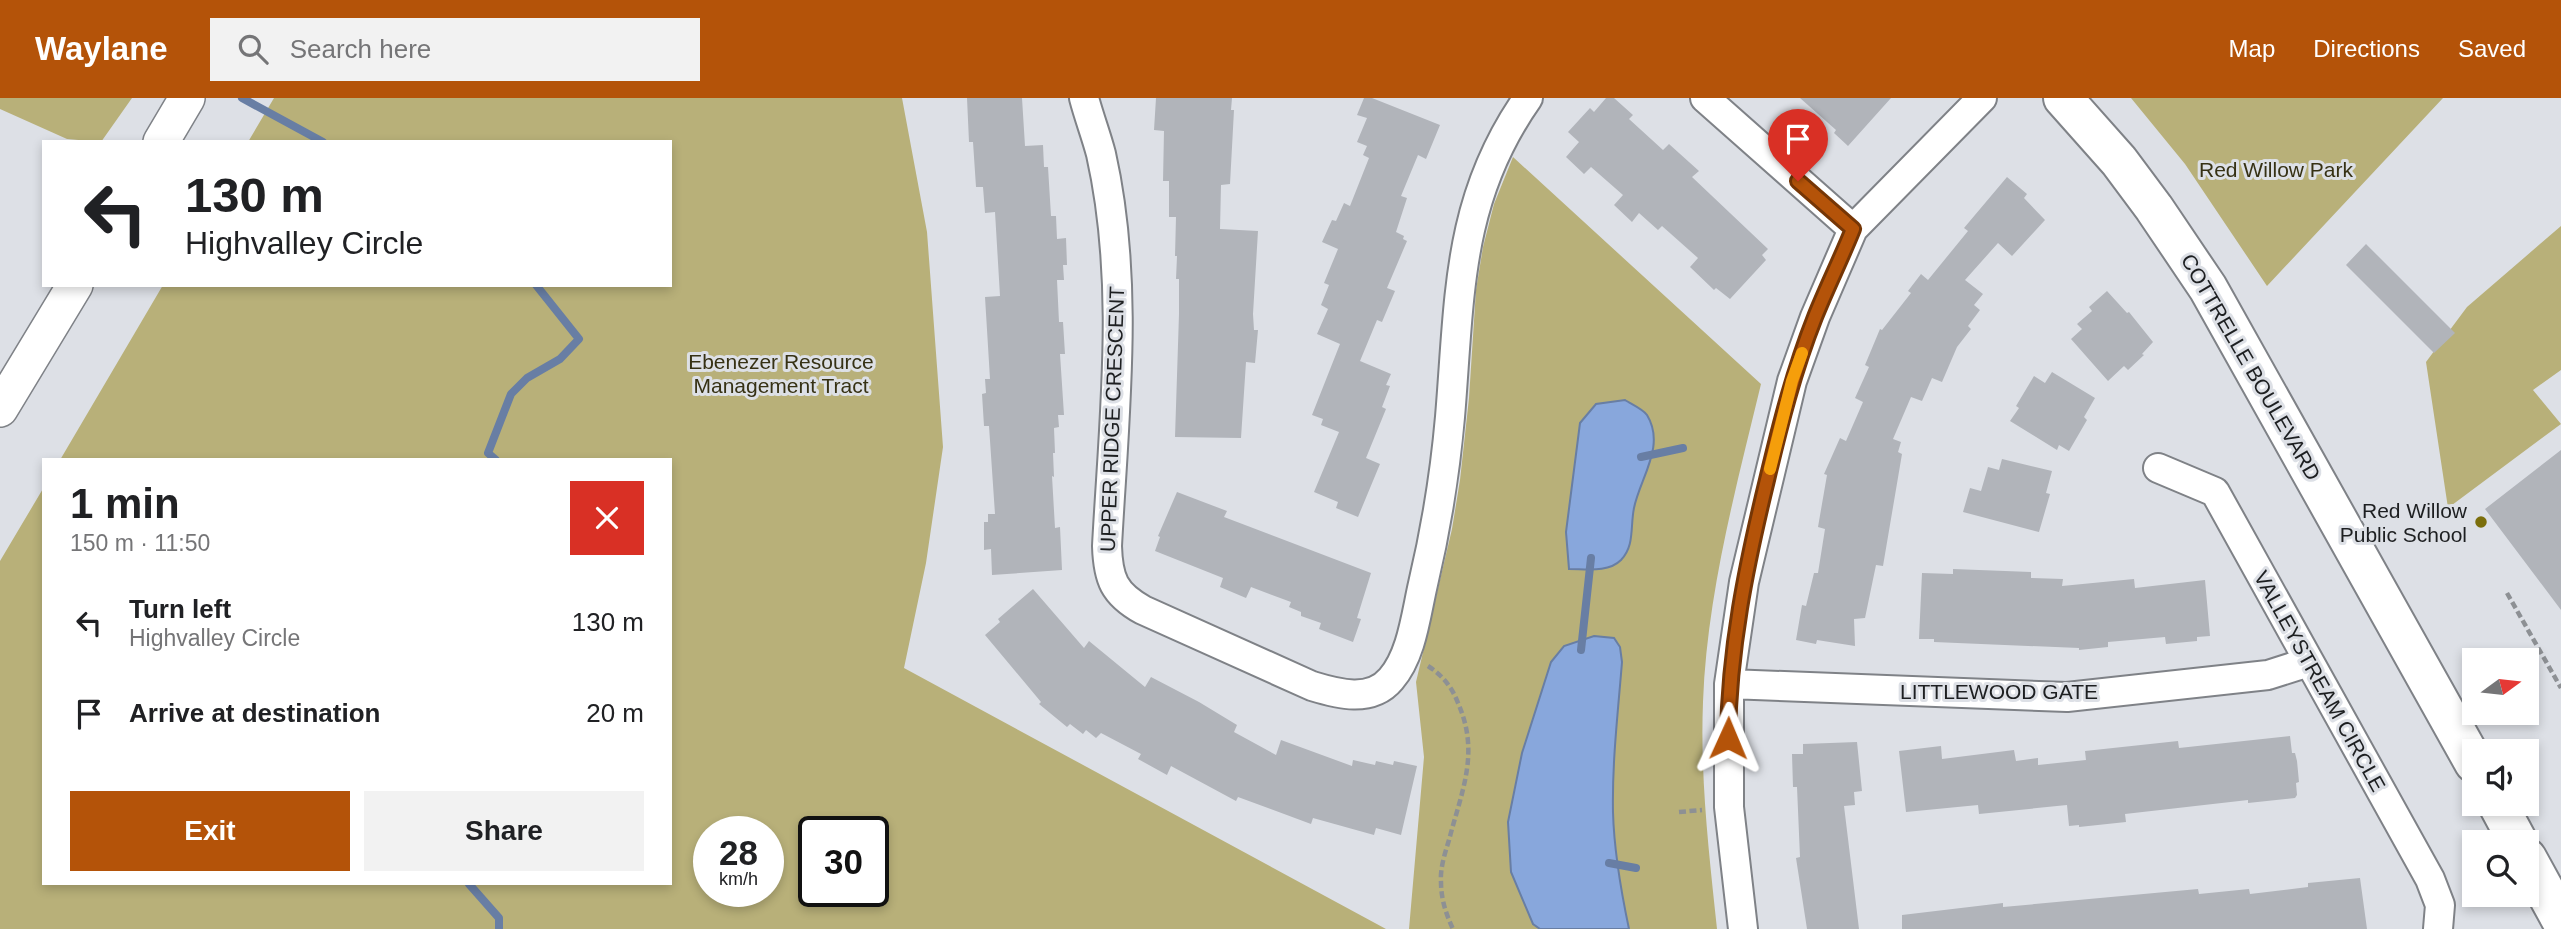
<!DOCTYPE html>
<meta charset="utf-8">
<style>
:root{--surface:#fff;--page:#f2f2f2;--text:#202124;--muted:#757577;--accent:#b45309}
body{margin:0;font-family:Arial,sans-serif;background:var(--page);color:var(--text);height:100vh;display:flex;flex-direction:column;font-size:26px;white-space:nowrap}
*{box-sizing:border-box;margin:0}
p{font-size:23px;color:var(--muted)}
.icon{flex:none;width:38px;height:38px;fill:none;stroke:currentColor;stroke-width:2;stroke-linecap:round;stroke-linejoin:round}
.map{position:relative;flex:1;overflow:hidden}
.drawer{position:absolute;left:42px;top:360px;width:630px;height:427px;display:flex;flex-direction:column;background:var(--surface);border-radius:0px;box-shadow:0 4px 10px #0003}
.drawer>*{flex:none}
.banner{position:absolute;left:42px;top:42px;width:630px;height:147px;border-radius:0px;box-shadow:0 4px 10px #0003;background:#fff;color:var(--text);overflow:hidden}
.needle{width:46px;rotate:75deg}
.fabs{position:absolute;left:2462px;top:550px;display:grid;gap:14px}
.fabs a{display:grid;place-items:center;width:77px;height:77px;border-radius:0px;background:var(--surface);box-shadow:0 4px 10px #0003;font-size:35px}
.speed{position:absolute;left:693px;top:718px;display:flex;gap:14px;font-size:35px;font-weight:700;text-align:center}
.speed>*{display:grid;place-content:center;width:91px;height:91px;border-radius:50%;background:var(--surface);box-shadow:0 4px 10px #0003;line-height:1}
.speed small{font-size:18px;font-weight:400}
.speed .limit{border:4px solid #111;border-radius:10px;background:#fff;color:#111}
.pin{position:absolute;display:grid;place-items:center;width:60px;height:60px;color:#fff;margin:-72px -30px;border-radius:50% 50% 50% 0;rotate:-45deg;box-shadow:0 0 7px #0007}
.pin .icon{rotate:45deg}
.me{position:absolute;width:77px;margin:-38px;rotate:1deg;stroke-linejoin:round;filter:drop-shadow(0 0 5px #0008)}
.turn{display:flex;align-items:center;gap:24px;height:147px;padding:0 28px;font-size:32px}
.turn .icon{width:91px;height:91px;stroke-width:2.5}
.turn b{display:block;font-size:49px;line-height:60px}
.round{display:grid;place-items:center;flex:none;width:74px;height:74px;border-radius:0px;background:var(--page)}
.overview{display:flex;align-items:center;justify-content:space-between;height:119px;padding:0 28px}
h1{font-size:42px;font-weight:800;line-height:52px}
.cta{display:flex;gap:14px;margin-top:auto;padding:14px 28px}
.cta a{flex:1;height:80px;border-radius:0px;background:var(--accent);color:#fff;font-size:28px;font-weight:800;line-height:80px;text-align:center}
.cta a+a{background:var(--page);color:var(--text)}
ul{padding:0;list-style:none}
li{display:flex;align-items:center;gap:21px;height:91px;padding:0 28px}
li div{flex:1}
li b{display:block;font-size:26px}
li em{font-style:normal}
header{display:flex;align-items:center;gap:42px;box-sizing:border-box;height:98px;padding:0 35px;background:var(--accent);color:#fff}
header strong{font-size:33px}
nav{display:flex;gap:38px;margin-inline-start:auto;font-size:24px}
.search{width:490px;height:63px;background:var(--page);display:flex;align-items:center;gap:18px;box-sizing:border-box;padding:0 24px;border-radius:0px;color:var(--muted);font-size:26px}
.map>svg:first-child{display:block}
</style>
<header>
<strong>Waylane</strong>
<div class="search"><svg class="icon" aria-label="search" viewBox="0 0 24 24"><circle cx="10" cy="10" r="6"/><path d="M15 15l6 6"/></svg>Search here</div>
<nav><a>Map</a><a>Directions</a><a>Saved</a></nav>
</header>
<div class="map">
<svg width="2561" height="831" viewBox="0 0 2561 831">
<rect width="100%" height="100%" fill="#dde0e6"/>
<!-- green -->
<path fill="#b8b079" fill-rule="evenodd" d="M0,0H132L101,44L67,41L0,11Z
M274,0H902L927,134L943,349L926,465L904,570L1386,831H0V463L44,389V786H670V362H60L163,187H670V44H248ZM768,733V793H709V733ZM814,733H873V793H814Z
M2131,0H2443L2267,188L2185,66Z
M1513,59L1761,286C1736,390 1707,496 1703,604C1700,680 1709,755 1717,831H1409L1424,659L1416,584L1452,431L1460,382L1469,300L1476,192L1483,149L1494,106Z
M2561,128V272L2533,292L2561,326L2448,410L2426,264L2467,209Z"/>
<!-- water -->
<path fill="#88a7dc" stroke="#687ea4" stroke-width="2" d="M1625,302C1631,306 1643,311 1647,317C1666,348 1640,380 1634,410C1630,429 1635,447 1621,462C1608,475 1586,471 1569,471L1566,434L1580,325L1596,306Z
M1594,538L1614,540L1620,549L1622,564C1618,614 1612,664 1613,714C1614,753 1621,793 1629,831H1540L1533,826L1511,774L1508,724L1522,655L1551,564L1564,548Z"/>
<g fill="none" stroke-linecap="round" stroke-linejoin="round">
<!-- stream -->
<path stroke="#687ea4" stroke-width="8" d="M242,0L323,44
M1641,359L1683,350
M496,362L488,355L511,296L527,280L560,261L579,241L536,187
M1581,552L1591,460
M1609,765L1636,770
M469,786L499,820V831"/>
</g>
<!-- building -->
<path fill="#b1b4ba" d="M967,0H1022L1025,48L1043,47L1044,69H1048L1051,118H1056L1057,141L1066,140L1067,167H1063L1064,182H1057L1059,224H1063L1065,256H1060L1064,317H1058L1059,329L1054,330L1055,355H1053L1054,379L1052,378L1055,430L1060,429L1062,472L992,477L991,451L984,452V424H988V416H995L989,328H984L982,296L986,295L985,281H990L985,199L1000,198L995,114L985,115L983,89H976L973,44H969Z
M1156,0H1232L1231,12H1234L1230,86L1221,87L1220,131L1258,133L1253,216L1254,232H1258L1255,265L1246,264L1241,340L1175,339L1179,216V181H1176L1177,158H1175L1176,119H1169V83H1163L1164,33L1154,32Z
M1364,0H1372L1440,27L1426,61L1418,57L1401,98L1407,100L1396,134L1404,138L1403,141L1407,143L1387,190L1395,193L1382,224L1377,222L1360,263L1391,276L1386,287L1390,288L1382,309L1386,311L1366,360L1380,366L1358,419L1336,410L1338,404L1314,394L1339,334L1321,327L1323,321L1312,317L1340,246L1317,236L1328,211L1321,207L1329,187L1324,185L1338,151L1322,144L1332,122L1336,123L1344,105L1350,108L1369,60L1363,57L1367,48L1357,44L1367,20L1357,17Z
M1606,0H1614L1633,17L1629,21L1663,52L1669,46L1699,73L1692,79L1768,151L1762,157L1766,162L1730,201L1716,190L1714,192L1690,169L1698,160L1662,128L1658,132L1639,115L1632,124L1614,107L1623,97L1591,69L1584,76L1566,59L1579,44L1568,34L1590,10L1594,14Z
M1800,0H1891L1848,48L1834,35L1836,32Z
M2007,79L2027,96L2024,100L2045,122L2012,158L1998,145L1965,182L1983,196L1974,207L1980,212L1968,228L1971,231L1957,249L1942,284L1932,280L1922,303L1911,299L1893,341L1901,344L1898,354L1902,356L1883,468L1876,467L1865,520L1854,521L1855,548L1817,542L1816,546L1796,542L1802,507L1806,508L1814,475H1818L1825,431L1818,429L1827,377L1824,376L1840,340L1846,343L1863,304L1855,300L1869,269L1865,267L1880,231L1882,232L1911,195L1908,193L1921,176L1928,182L1968,133L1964,130Z
M2366,146L2455,235L2434,255L2346,167Z
M2107,193L2127,215L2129,214L2153,244L2142,256L2144,257L2128,272L2124,268L2108,283L2071,241L2082,231L2077,226L2092,213L2089,209Z
M2052,274L2095,300L2084,319L2087,322L2069,353L2059,347L2057,352L2010,323L2019,310L2016,308L2034,278L2045,285Z
M2561,352V512L2485,411Z
M2002,361L2052,373L2046,395L2050,396L2039,434L1963,414L1970,390L1981,393L1988,369L1999,372Z
M1177,394L1227,413L1224,419L1371,475L1357,520L1361,521L1353,544L1319,531L1321,525L1301,518V514L1289,509L1291,504L1251,489L1246,500L1220,489L1223,480L1155,453L1160,439L1158,438Z
M1953,471L2031,474V480L2063,481L2062,488L2134,481L2135,490L2205,482L2210,538L2197,539V543L2166,546L2165,539L2108,544V549L2079,552V550L1934,544V541H1919L1922,475L1953,476Z
M1033,491L1084,550L1089,543L1145,589L1151,579L1199,604L1237,627L1234,634L1276,657L1281,642L1352,668L1353,662L1375,667L1376,663L1393,667L1394,663L1417,668L1401,737L1376,730L1374,737L1313,720L1311,726L1238,699L1236,703L1171,668L1167,677L1138,661L1141,656L1101,635L1096,640L1086,632L1083,636L1070,626L1067,629L1039,606L1041,604L985,537L1000,524L998,521Z
M2290,638L2292,655H2295L2297,663L2299,684L2296,685L2297,697L2295,700L2248,705V702L2125,716L2126,724L2079,729V727L2069,728L2067,707L1979,716L1978,707L1906,714L1899,653L1941,648L1942,661L2014,652L2016,663L2038,660V667L2086,662L2085,653L2178,643L2179,650Z
M1857,644L1862,693L1854,694L1855,707L1844,708L1859,831H1807L1796,760L1800,759L1797,689H1793L1792,656H1803V646Z
M2360,780L2367,831H1902V817L2003,805V809L2198,791L2199,796L2249,791L2250,796L2308,789V785Z"/>
<g fill="none" stroke-linecap="round" stroke-linejoin="round">
<defs>
<path id="minor" d="M1084,0C1089,19 1096,37 1101,56C1130,185 1114,318 1107,448C1108,481 1114,496 1143,512L1312,588C1338,596 1371,605 1391,581C1412,557 1416,516 1423,486C1436,431 1445,376 1450,319C1460,200 1456,102 1528,0
M1705,0L1853,131
M2158,370L2215,394L2430,781L2440,807L2438,831
M1729,586L2067,599L2268,577L2309,564
M1743,831L1729,709V586L1744,484L1792,283L1815,219L1853,131L1982,0"/>
<path id="tertiary" d="M161,44L187,0
M0,311L75,187"/>
<path id="secondary" d="M2063,0L2119,63L2154,110L2208,190L2474,665
M2497,705L2518,744
M2527,760L2561,822"/>
</defs>
<!-- minor casing -->
<use href="#minor" stroke="#7f8287" stroke-width="32"/>
<!-- tertiary casing -->
<use href="#tertiary" stroke="#7f8287" stroke-width="38"/>
<!-- secondary casing -->
<use href="#secondary" stroke="#7f8287" stroke-width="42"/>
<!-- path -->
<path stroke="#8d9094" stroke-width="4.5" stroke-dasharray="7 3.5" stroke-linecap="butt" d="M2507,495L2561,590
M1428,568C1442,577 1452,589 1458,605C1480,655 1462,692 1449,742C1445,755 1440,770 1441,784C1441,801 1446,816 1453,831
M1679,714L1702,712"/>
<!-- minor -->
<use href="#minor" stroke="#fff" stroke-width="28"/>
<!-- tertiary -->
<use href="#tertiary" stroke="#fff" stroke-width="35"/>
<!-- secondary -->
<use href="#secondary" stroke="#fff" stroke-width="38"/>
</g>
<g fill="none" stroke-linecap="round" stroke-linejoin="round">
<defs>
<path id="route" d="M1728,640C1729,552 1746,468 1767,382C1780,327 1794,272 1815,219C1827,189 1841,161 1853,131L1798,83"/>
</defs>
<!-- route casing -->
<use href="#route" stroke="#753606" stroke-width="18"/>
<!-- route -->
<use href="#route" stroke="#b45309" stroke-width="12"/>
<!-- slow -->
<path stroke="#f59e0b" stroke-width="12" d="M1770,371L1792,283L1802,255"/>
</g>
<!-- markers -->
<circle fill="#7b6e0b" stroke="#dde0e6" stroke-width="2.5" cx="2481" cy="424" r="7"/>
<g text-anchor="middle" dominant-baseline="central" stroke-width="6" stroke-linejoin="round" paint-order="stroke">
<!-- park labels -->
<g font-size="21" fill="#363114" stroke="#dde0e6">
<text x="2276" y="71">Red Willow Park</text>
<text x="781" y="263">Ebenezer Resource<tspan x="781" dy="24">Management Tract</tspan></text>
</g>
<!-- street labels -->
<g font-size="21" fill="#1d1f21" stroke="#dde0e6">
<text transform="translate(2251 269) rotate(60)">COTTRELLE BOULEVARD</text>
<text transform="translate(1112 321) rotate(-88)">UPPER RIDGE CRESCENT</text>
<text transform="translate(2320 583) rotate(61)">VALLEYSTREAM CIRCLE</text>
<text x="1999" y="593">LITTLEWOOD GATE</text>
</g>
<!-- poi labels -->
<g font-size="21" fill="#1d1f21" stroke="#dde0e6" text-anchor="end">
<text x="2467" y="412">Red Willow<tspan x="2467" dy="24">Public School</tspan></text>
</g>
</g>
</svg>
<div class="fabs">
<a><svg class="needle" viewBox="-14 -14 28 28"><path d="M0-13l5 13h-10z" fill="#e53935"/><path d="M0 13l5-13h-10z" fill="#757577"/></svg></a>
<a><svg class="icon" aria-label="sound" viewBox="0 0 24 24"><path d="M4 9h4l5-4v14l-5-4H4zM17 9q2 3 0 6"/></svg></a>
<a><svg class="icon" aria-label="search" viewBox="0 0 24 24"><circle cx="10" cy="10" r="6"/><path d="M15 15l6 6"/></svg></a>
</div>
<div class="speed"><div>28<small>km/h</small></div><div class="limit">30</div></div>
<div class="pin" style="left:1798px;top:83px;background:#d93025"><svg class="icon" aria-label="arrive" viewBox="0 0 24 24"><path d="M6 21V4h12l-3 4 3 4H6"/></svg></div>
<svg class="me" style="left:1728px;top:640px" viewBox="-20 -20 40 40"><path d="M0-17L14 15 0 8-14 15z" fill="#b45309" stroke="#fff" stroke-width="4"/></svg>
<div class="banner">
<div class="turn"><svg class="icon" aria-label="left" viewBox="0 0 24 24"><path d="M17 20v-9H6M10 6l-5 5 5 5"/></svg><div><b>130 m</b>Highvalley Circle</div></div>
</div>
<section class="drawer">
<div class="overview"><div><h1>1 min</h1><p>150 m · 11:50</p></div><a class="round" style="background:#d93025;color:#fff"><svg class="icon" aria-label="close" viewBox="0 0 24 24"><path d="M6 6l12 12M18 6L6 18"/></svg></a></div>
<ul>
<li><svg class="icon" aria-label="left" viewBox="0 0 24 24"><path d="M17 20v-9H6M10 6l-5 5 5 5"/></svg><div><b>Turn left</b><p>Highvalley Circle</p></div><em>130 m</em></li>
<li><svg class="icon" aria-label="arrive" viewBox="0 0 24 24"><path d="M6 21V4h12l-3 4 3 4H6"/></svg><div><b>Arrive at destination</b></div><em>20 m</em></li>
</ul>
<div class="cta"><a>Exit</a><a>Share</a></div>
</section>
</div>
